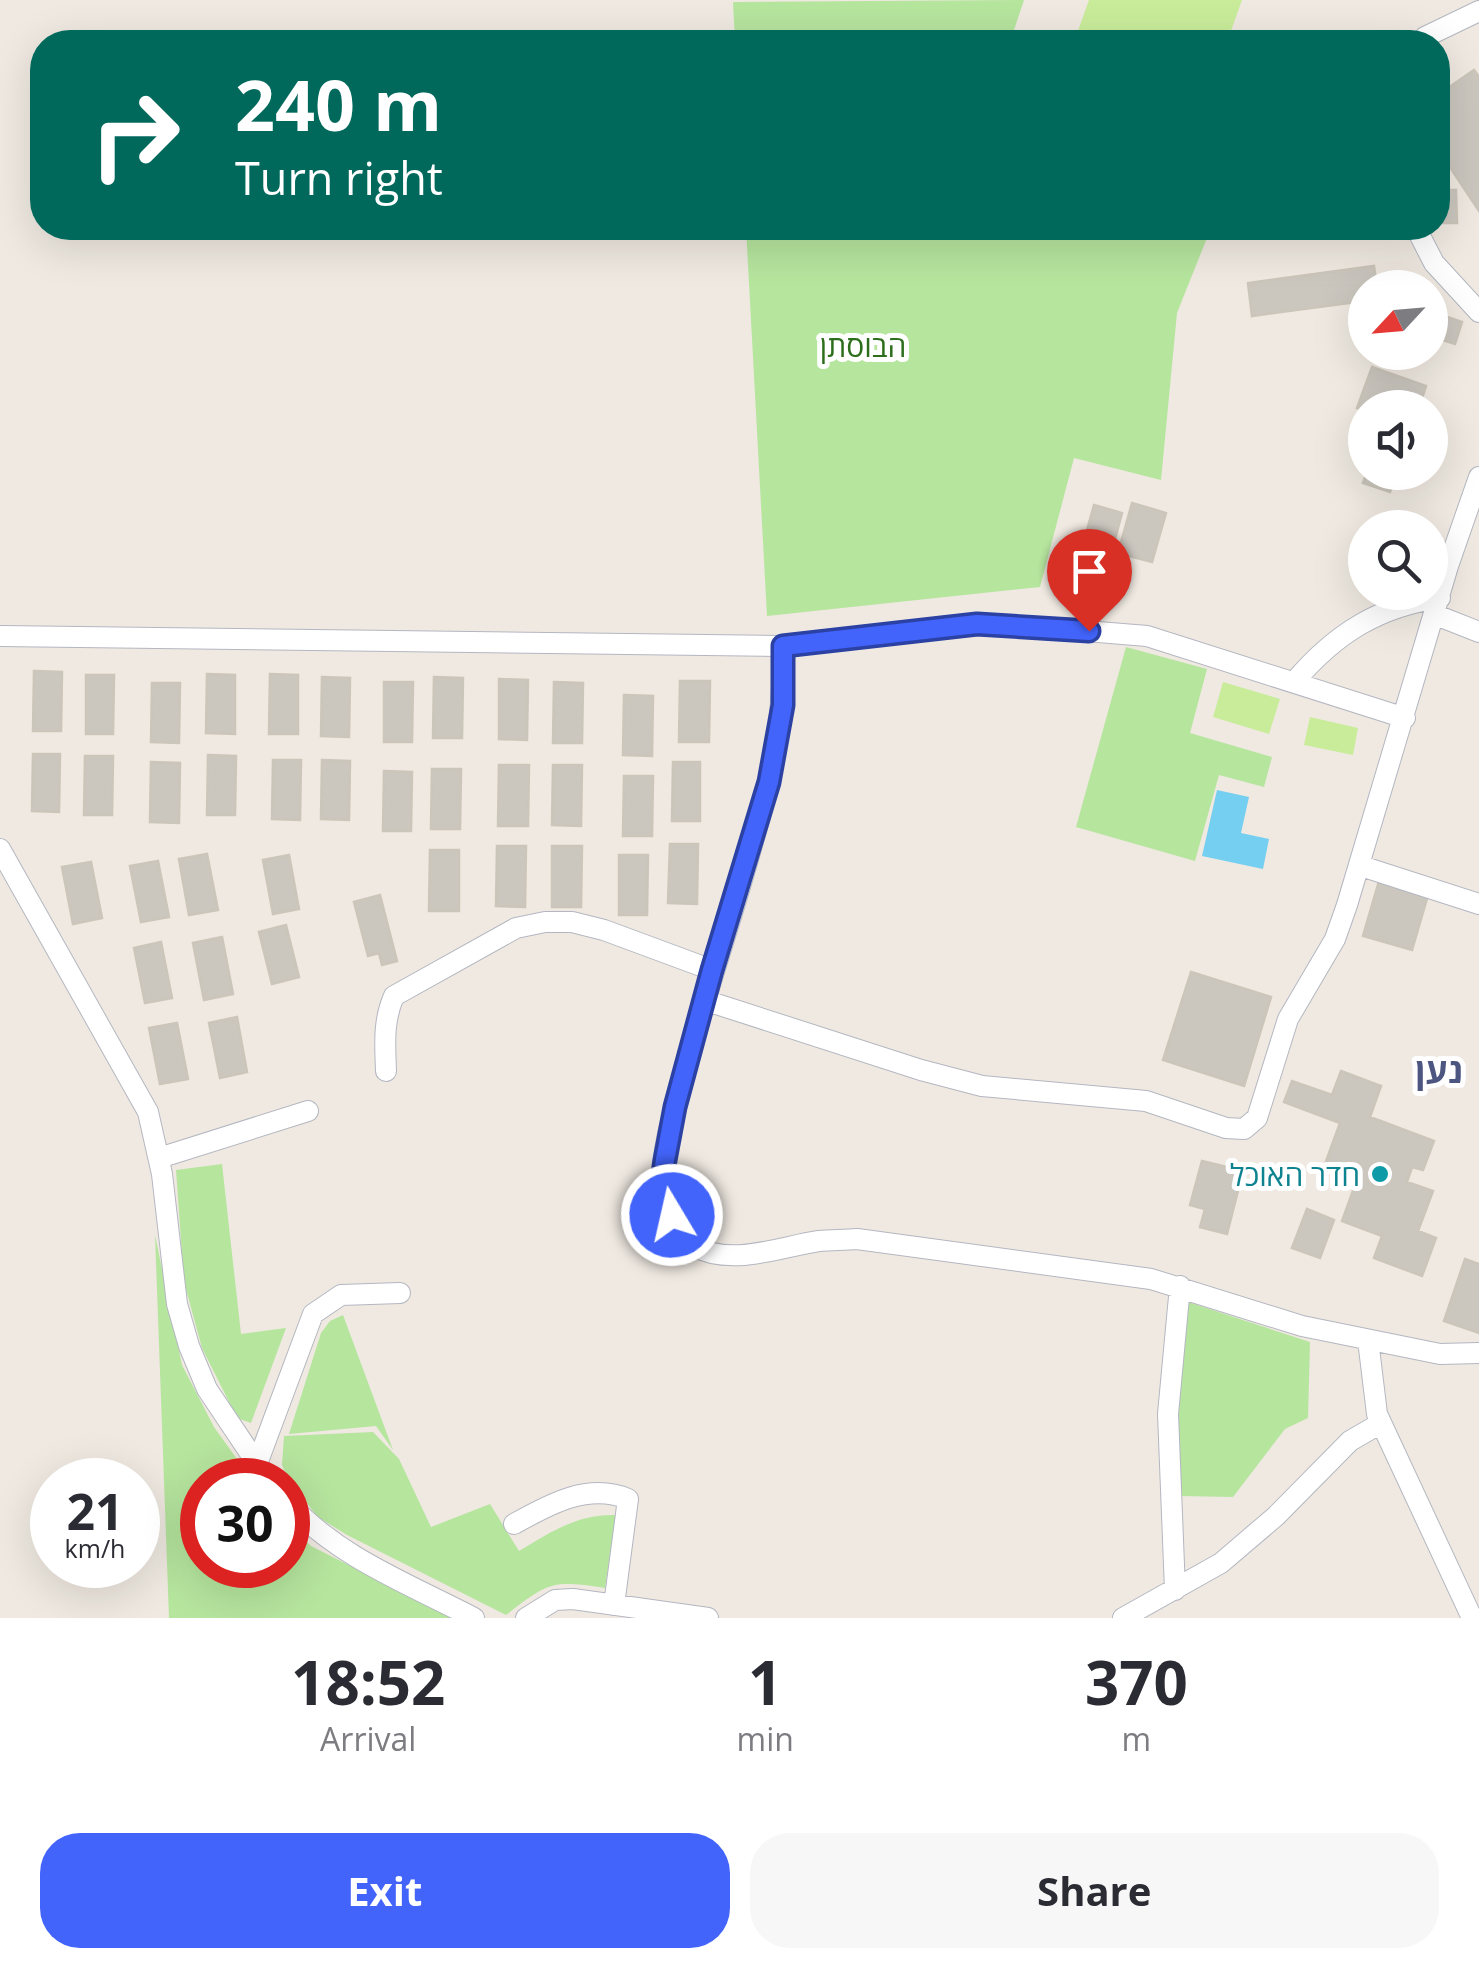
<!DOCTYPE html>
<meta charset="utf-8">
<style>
:root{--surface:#fff;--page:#f7f7f7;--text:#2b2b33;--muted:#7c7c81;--accent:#4264fb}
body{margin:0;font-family:"Open Sans",Heebo,sans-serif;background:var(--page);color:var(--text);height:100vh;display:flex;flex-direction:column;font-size:38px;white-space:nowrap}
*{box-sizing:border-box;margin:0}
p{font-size:32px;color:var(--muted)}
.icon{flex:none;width:55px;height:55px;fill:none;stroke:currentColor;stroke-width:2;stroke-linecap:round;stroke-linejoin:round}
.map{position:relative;height:1618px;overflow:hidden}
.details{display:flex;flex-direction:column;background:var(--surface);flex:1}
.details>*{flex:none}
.banner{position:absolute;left:30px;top:30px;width:1420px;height:210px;border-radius:40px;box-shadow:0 10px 40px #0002;background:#00695c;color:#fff;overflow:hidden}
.needle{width:65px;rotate:244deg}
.tools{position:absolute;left:1348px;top:270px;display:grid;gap:20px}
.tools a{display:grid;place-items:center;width:100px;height:100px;border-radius:50%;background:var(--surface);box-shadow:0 10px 40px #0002;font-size:50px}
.speed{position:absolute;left:30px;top:1458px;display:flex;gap:20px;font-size:50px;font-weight:700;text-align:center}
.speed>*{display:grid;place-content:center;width:130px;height:130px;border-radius:50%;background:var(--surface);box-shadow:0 10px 40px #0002;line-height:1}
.speed small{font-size:25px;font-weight:400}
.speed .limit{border:15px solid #d22;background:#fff;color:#111}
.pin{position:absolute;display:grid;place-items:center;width:85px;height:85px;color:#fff;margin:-102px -42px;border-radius:50% 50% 50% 0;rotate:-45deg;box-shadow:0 0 10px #0007}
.pin .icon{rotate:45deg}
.me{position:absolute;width:110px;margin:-55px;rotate:351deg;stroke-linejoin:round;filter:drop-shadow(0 0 8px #0008)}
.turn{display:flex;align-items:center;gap:35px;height:210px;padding:0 40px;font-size:45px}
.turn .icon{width:130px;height:130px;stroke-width:2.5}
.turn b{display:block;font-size:70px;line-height:85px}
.eta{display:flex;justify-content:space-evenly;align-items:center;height:170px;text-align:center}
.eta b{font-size:60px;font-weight:700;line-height:70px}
.cta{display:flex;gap:20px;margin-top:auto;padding:20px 40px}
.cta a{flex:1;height:115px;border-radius:40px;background:var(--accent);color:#fff;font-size:40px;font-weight:700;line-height:115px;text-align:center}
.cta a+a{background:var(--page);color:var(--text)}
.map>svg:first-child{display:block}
</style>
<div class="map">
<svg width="1479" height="1618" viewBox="0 0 1479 1618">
<rect width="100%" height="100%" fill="#efe9e1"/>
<!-- green -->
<path fill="#b6e59e" d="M1024,0L1010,42H735L733,2Z
M746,228H1211L1177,313L1161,480L1074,458L1040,587L767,616Z
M1126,647L1207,669L1190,733L1272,757L1264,787L1219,775L1195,861L1076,827Z
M222,1164L241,1334L286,1328L251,1423L237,1418L202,1348L184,1282L176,1170Z
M155,1235L182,1365L214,1427L252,1480H202V1565H288V1523L311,1546L454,1618H169Z
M1185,1301L1310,1342L1308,1418L1285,1429L1233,1497L1179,1496L1176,1438Z
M343,1315L393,1450L376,1426L289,1434L321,1333L330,1321Z
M373,1432L399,1459L431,1527L490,1504L519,1551C551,1532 577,1514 616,1515L605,1588C551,1580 549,1582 506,1615L347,1535L318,1517L289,1481L282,1465L284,1436Z"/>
<!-- pitch -->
<path fill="#c9ec9a" d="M1089,0H1242L1227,42H1074Z
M1223,682L1280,699L1269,734L1213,717Z
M1310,717L1358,728L1353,755L1304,745Z"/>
<!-- water -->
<path fill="#75cff0" d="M1217,790L1249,797L1241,833L1269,839L1263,869L1202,856Z"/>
<!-- building -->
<path fill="#cbc7bf" stroke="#cbc5ba" stroke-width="2.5" d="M1474,70L1479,77V211L1438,149V95Z
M1438,190H1456L1457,223H1438Z
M1374,266L1377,288H1365V301L1252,316L1248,283Z
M1430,311L1462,322L1455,344L1430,336Z
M1372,367L1426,386L1419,408H1365V411L1357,408Z
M1367,472H1397L1390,492L1363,483Z
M1132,503L1166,513L1152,562L1118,553Z
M1094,505L1122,513L1097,606L1068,598Z
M34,671L62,672L61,731H33Z
M207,674L235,675V734L206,733Z
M270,674L298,675V734H269Z
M86,675H114L113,734H86Z
M322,677L350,678L349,737L321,736Z
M434,677L463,678L462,738H433Z
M499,679L528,680L527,740L499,739Z
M680,681H710L709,742H679Z
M384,682H413L412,742H384Z
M554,682L583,683L582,743H553Z
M152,683H180L179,743L151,742Z
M624,695L653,696L652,756L623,755Z
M33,754H60L59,812L32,811Z
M208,755L236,756L235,815H207Z
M85,756H113L112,815H84Z
M273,760H301L300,820L272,819Z
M322,760L350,761L349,820L321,819Z
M151,762L180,763L179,823L150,822Z
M673,762H700V821H672Z
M499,765H529L528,826H498Z
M553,765H582L581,826L552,825Z
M432,769H461L460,829H431Z
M384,771L412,772L411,831H383Z
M624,776H653L652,836H623Z
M670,844H698L697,904L668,903Z
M497,846H526L525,907L496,906Z
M552,846H582L581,907H552Z
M430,850H459V911H429Z
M207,854L218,910L189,915L179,859Z
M289,855L299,909L273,914L263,860Z
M619,855H648L647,915H619Z
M158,861L169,917L141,922L130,866Z
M91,862L102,918L73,924L62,867Z
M1379,881L1428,895L1412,950L1363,936Z
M380,895L397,961L382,965L379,953L368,956L354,902Z
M286,925L299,977L272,984L259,932Z
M222,937L233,994L204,1000L193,943Z
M161,942L172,998L145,1003L134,948Z
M1191,972L1271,997L1244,1086L1163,1060Z
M237,1017L247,1072L220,1078L209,1023Z
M177,1023L188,1079L160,1084L149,1028Z
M1341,1071L1381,1086L1370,1117L1434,1141L1423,1170L1412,1167L1407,1182L1433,1191L1418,1231L1436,1238L1422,1276L1374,1258L1382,1236L1342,1221L1358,1177L1325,1164L1340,1123L1284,1102L1292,1081L1332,1095Z
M1202,1161L1243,1171L1227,1234L1200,1227L1205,1209L1190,1205Z
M1307,1209L1334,1220L1320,1258L1292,1248Z
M1465,1259L1479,1264V1333L1444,1321Z"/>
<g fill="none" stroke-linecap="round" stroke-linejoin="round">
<defs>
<path id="minor" d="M1421,42L1425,37L1479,11
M1416,228L1434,263L1479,312
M1436,615L1479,632
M0,636L783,646L977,624L1037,627L1147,636L1405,718
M783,646C783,692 780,736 769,781C746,878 712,971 686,1067C677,1102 662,1142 663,1179C663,1199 674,1236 693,1246C732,1267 778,1247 819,1241C832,1240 844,1240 857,1239L1151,1279L1302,1326L1440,1354L1479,1353
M1295,681C1335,634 1379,606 1440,598
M0,849L148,1112L162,1174L177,1304L189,1346L207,1389L268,1480
M1361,866L1479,904
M704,1000L921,1070L982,1086L1146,1101L1226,1128L1244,1129L1257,1118L1288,1019L1335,939L1347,905L1448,566L1479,477
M386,1071C385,1044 383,1021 394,996L516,928L545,922H572L604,930L712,970
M159,1158L308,1111
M1368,1340L1377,1414L1472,1618
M257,1464L313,1314L341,1295L400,1293
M288,1502C337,1557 409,1584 474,1618
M514,1524C548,1505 588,1482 628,1499L614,1605
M1175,1590L1168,1414L1180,1286
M526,1618L555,1600L573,1599L708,1618
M1123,1618L1221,1563L1276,1516L1350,1441L1381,1423"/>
</defs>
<!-- minor casing -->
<use href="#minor" stroke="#b4b7c1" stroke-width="22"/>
<!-- minor -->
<use href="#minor" stroke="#fff" stroke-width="20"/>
</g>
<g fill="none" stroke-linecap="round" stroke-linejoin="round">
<defs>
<path id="route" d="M672,1215L662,1181L665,1160L675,1107L712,970L769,782L783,705V646L977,624L1089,631"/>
</defs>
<!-- route casing -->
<use href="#route" stroke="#2b41a3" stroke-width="25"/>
<!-- route -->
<use href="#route" stroke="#4264fb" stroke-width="18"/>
</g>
<!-- markers -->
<circle fill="#0f9aa8" stroke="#fff" stroke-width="4" cx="1380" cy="1174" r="10"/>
<g text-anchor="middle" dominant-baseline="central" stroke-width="10" stroke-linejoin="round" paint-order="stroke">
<!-- park labels -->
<g font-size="30" fill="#2c6e1b" stroke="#fff">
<text x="863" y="345">הבוסתן</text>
</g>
<!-- culture labels -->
<g font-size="30" fill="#0d838f" stroke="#fff" text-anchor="end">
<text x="1360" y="1174">חדר האוכל</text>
</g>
<!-- quarter labels -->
<g font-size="35" font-weight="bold" fill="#4d5680" stroke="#fff">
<text x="1439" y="1069">נען</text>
</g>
</g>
</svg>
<div class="tools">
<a><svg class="needle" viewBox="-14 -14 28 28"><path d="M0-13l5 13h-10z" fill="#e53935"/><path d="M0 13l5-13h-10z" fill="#7c7c81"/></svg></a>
<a><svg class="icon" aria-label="sound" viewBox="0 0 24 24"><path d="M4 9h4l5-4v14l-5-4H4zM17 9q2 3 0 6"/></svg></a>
<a><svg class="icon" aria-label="search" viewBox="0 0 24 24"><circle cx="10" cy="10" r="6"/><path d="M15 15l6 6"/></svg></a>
</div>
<div class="speed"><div>21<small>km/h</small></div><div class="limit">30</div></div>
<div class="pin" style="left:1089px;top:631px;background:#d93025"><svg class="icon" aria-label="arrive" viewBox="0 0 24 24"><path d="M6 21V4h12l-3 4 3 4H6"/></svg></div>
<svg class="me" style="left:672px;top:1215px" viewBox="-20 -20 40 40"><circle r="17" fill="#4264fb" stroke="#fff" stroke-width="3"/><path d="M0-11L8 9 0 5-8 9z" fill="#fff"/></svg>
<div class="banner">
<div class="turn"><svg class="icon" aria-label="right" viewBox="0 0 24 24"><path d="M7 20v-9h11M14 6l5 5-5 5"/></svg><div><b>240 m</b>Turn right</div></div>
</div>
</div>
<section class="details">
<div class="eta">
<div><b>18:52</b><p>Arrival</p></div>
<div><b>1</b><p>min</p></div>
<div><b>370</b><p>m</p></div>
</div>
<div class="cta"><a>Exit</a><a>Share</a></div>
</section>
